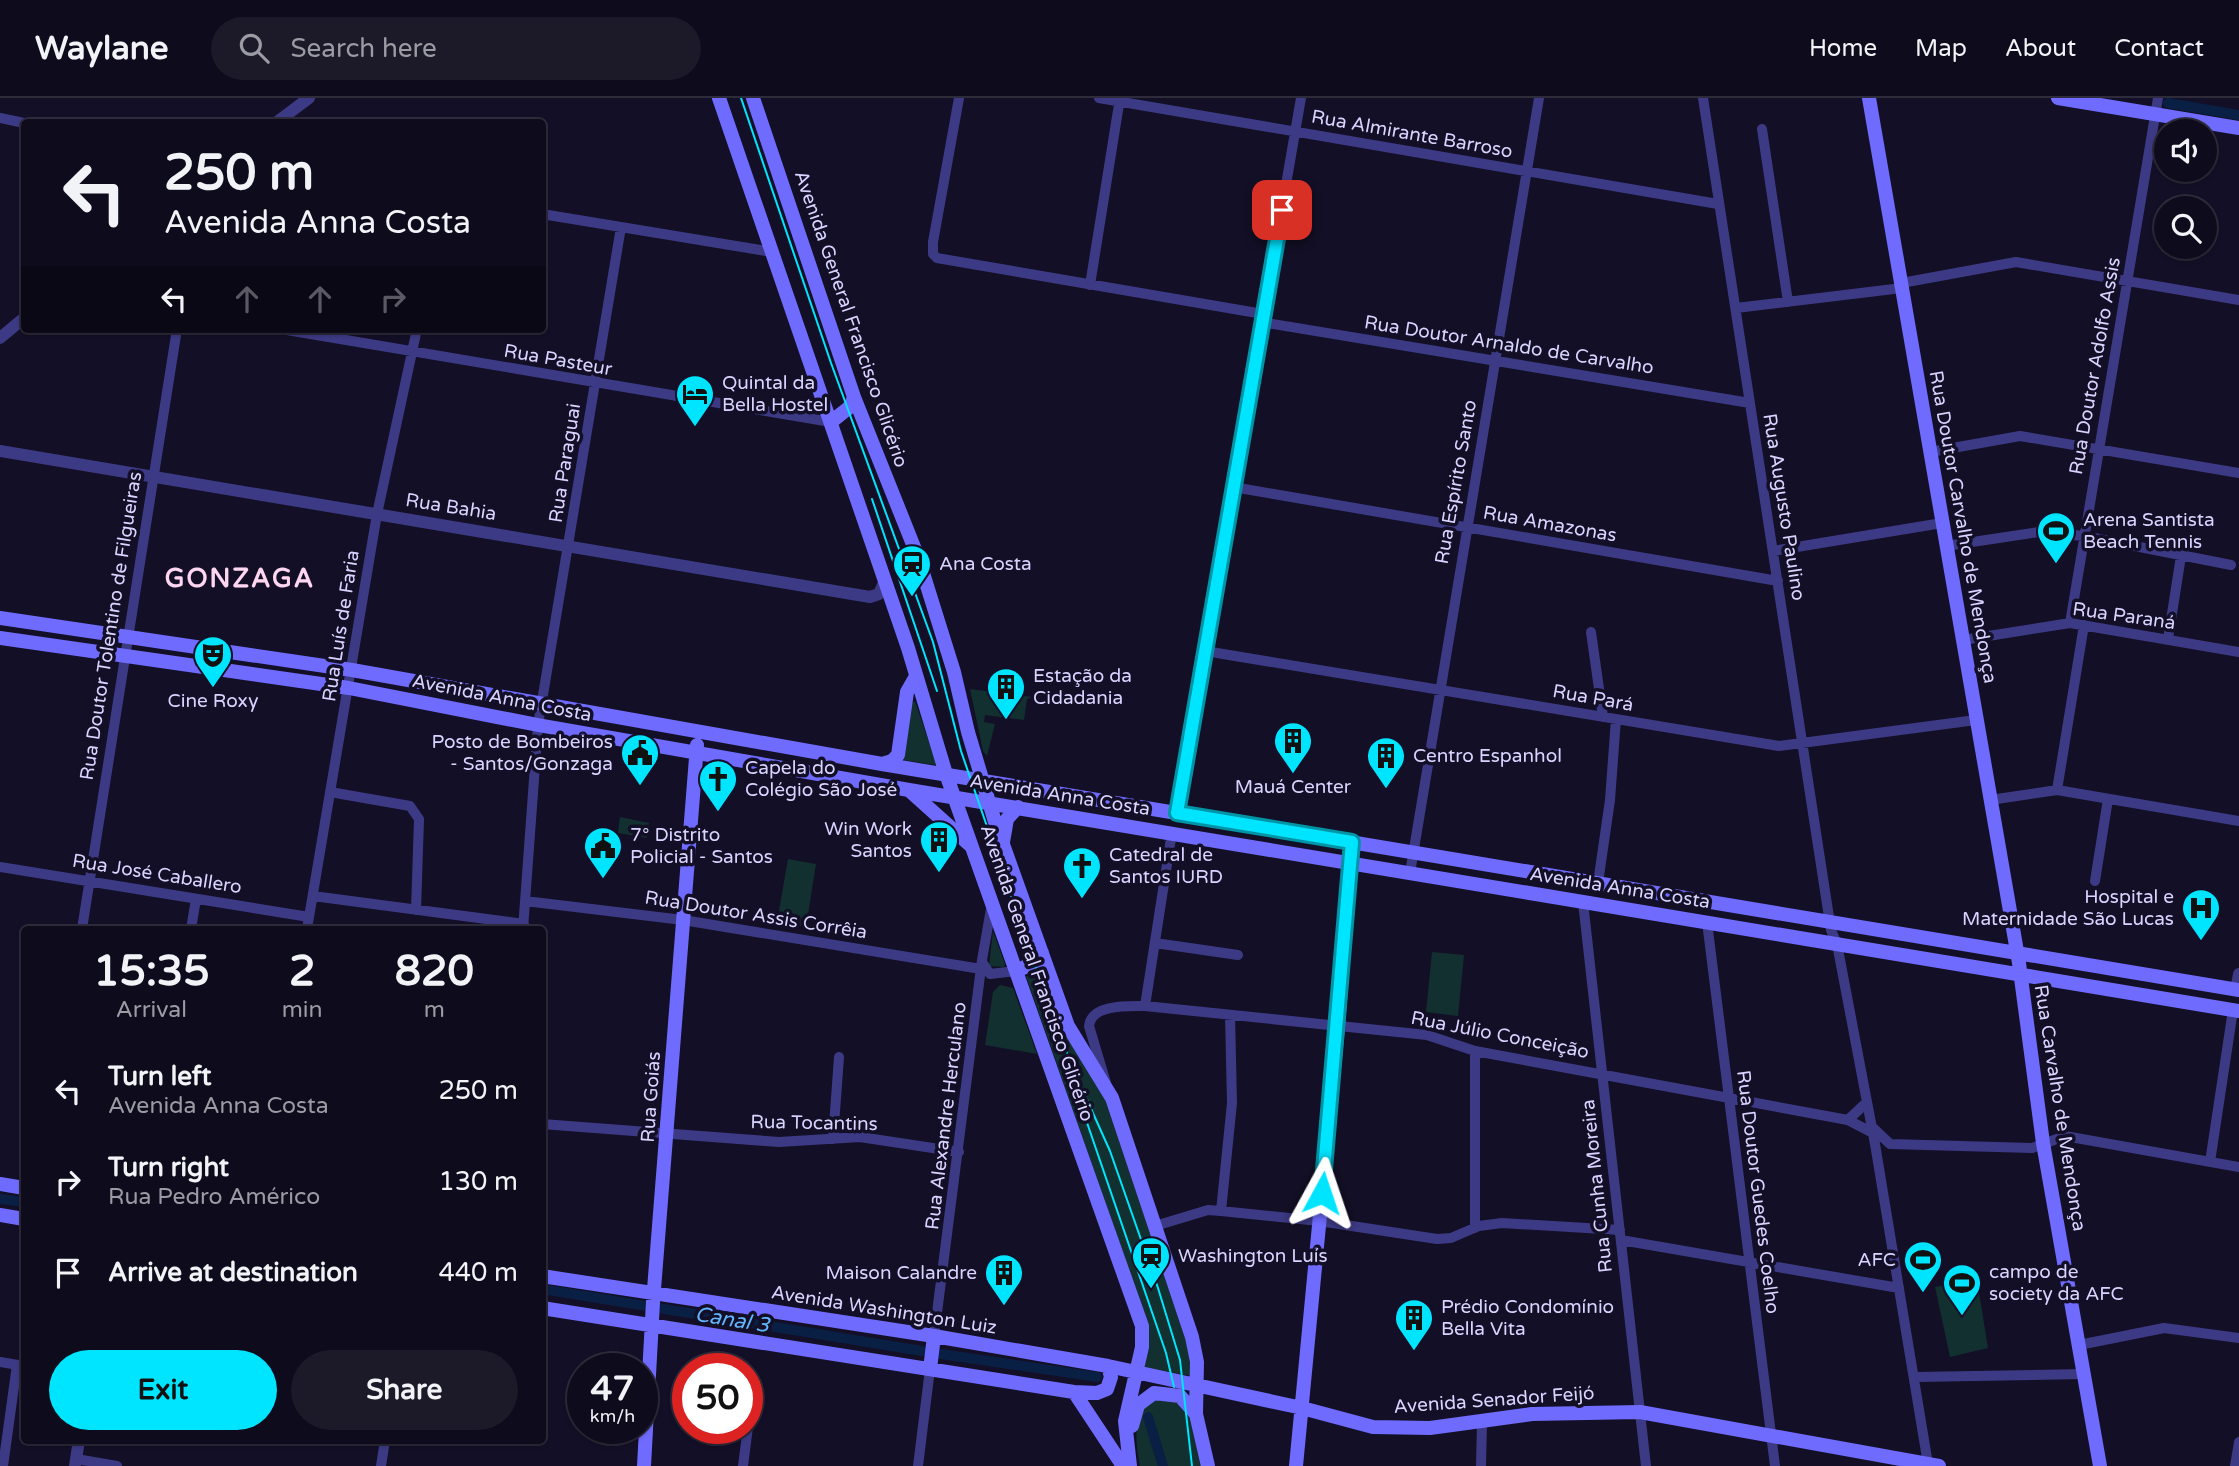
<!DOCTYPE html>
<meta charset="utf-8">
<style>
:root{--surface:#0e0b1c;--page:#1c1929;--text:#f1f3f6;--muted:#9b9ba3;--line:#2e2b3b;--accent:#00e5ff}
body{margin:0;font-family:"Varela Round",sans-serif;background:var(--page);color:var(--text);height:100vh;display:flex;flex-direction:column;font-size:26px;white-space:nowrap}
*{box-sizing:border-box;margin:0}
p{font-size:23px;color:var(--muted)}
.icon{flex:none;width:38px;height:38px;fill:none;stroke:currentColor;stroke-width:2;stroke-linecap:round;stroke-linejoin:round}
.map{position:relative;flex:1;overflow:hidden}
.side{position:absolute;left:21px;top:828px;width:525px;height:518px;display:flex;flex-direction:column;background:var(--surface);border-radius:7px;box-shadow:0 2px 5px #0004,0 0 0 2px var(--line)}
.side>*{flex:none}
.top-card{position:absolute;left:21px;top:21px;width:525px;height:214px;border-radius:7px;box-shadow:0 2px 5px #0004,0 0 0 2px var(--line);background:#0e0b1c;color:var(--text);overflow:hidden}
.fabs{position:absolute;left:2154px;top:21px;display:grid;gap:14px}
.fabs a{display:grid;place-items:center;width:63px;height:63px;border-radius:50%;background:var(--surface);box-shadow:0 2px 5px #0004,0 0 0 2px var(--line);font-size:35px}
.speed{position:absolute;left:567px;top:1255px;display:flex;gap:14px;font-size:35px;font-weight:700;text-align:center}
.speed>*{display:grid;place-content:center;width:91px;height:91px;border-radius:50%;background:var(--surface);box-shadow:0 2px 5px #0004,0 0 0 2px var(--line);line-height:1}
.speed small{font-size:18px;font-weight:400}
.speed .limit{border:10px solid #d22;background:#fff;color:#111}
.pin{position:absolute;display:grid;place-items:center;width:60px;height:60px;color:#fff;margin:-30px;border-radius:14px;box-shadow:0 4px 10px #0006}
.me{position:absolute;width:77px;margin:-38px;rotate:5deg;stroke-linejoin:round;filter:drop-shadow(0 0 5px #0008)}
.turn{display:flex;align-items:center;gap:24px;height:147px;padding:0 28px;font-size:32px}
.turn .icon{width:91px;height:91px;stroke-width:2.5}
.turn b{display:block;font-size:49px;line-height:60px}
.lanes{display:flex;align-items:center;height:66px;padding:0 28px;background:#0003;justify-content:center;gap:35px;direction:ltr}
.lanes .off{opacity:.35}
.eta{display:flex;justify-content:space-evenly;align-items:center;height:119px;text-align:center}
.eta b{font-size:42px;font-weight:700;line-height:49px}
.primary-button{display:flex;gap:14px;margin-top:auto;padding:14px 28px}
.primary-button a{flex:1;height:80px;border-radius:42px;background:var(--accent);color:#111;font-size:28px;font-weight:700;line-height:80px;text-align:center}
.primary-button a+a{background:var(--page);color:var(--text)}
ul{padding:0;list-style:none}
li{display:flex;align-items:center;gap:21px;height:91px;padding:0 28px}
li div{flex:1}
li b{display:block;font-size:26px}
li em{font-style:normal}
header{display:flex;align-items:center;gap:42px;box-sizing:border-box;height:98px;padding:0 35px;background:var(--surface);border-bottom:2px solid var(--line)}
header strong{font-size:33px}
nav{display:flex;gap:38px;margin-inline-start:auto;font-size:24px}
.search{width:490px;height:63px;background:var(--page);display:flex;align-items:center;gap:18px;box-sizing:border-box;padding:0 24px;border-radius:38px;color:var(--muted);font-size:26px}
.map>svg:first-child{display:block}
</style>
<header>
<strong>Waylane</strong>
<div class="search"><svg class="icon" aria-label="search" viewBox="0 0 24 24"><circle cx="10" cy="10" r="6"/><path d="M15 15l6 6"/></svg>Search here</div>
<nav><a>Home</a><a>Map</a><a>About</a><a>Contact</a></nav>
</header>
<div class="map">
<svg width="2239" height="1368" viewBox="0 0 2239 1368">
<rect width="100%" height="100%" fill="#130f26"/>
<!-- green -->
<path fill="#12302f" d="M970,591L1032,599L1027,601L1024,622L985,617L984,624L995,626L987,658L983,653Z
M915,603L936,665L935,667L904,662L911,606Z
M620,719L649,725L647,740L618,735Z
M788,761L816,766L806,829L777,824Z
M993,833L1005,866L1004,869L989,868Z
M1432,854L1464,857L1458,918L1426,914Z
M1042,875L1065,936L1104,999L1186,1240L1192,1278L1143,1269L1149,1244L1147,1223L1026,878Z
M1000,887L1013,890L1037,956L985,947L993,894Z
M1977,1182L1988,1250L1950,1259L1935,1189Z
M1168,1299L1188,1310L1202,1368H1140C1135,1342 1133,1324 1149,1302Z"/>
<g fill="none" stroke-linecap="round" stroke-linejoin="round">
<!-- canal -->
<path stroke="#0a1f44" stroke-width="10" d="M2168,5L2239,17
M0,1101L24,1104
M542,1191L922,1253
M941,1256L1097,1279
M1148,1319L1163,1368"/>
<!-- minor -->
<path stroke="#3d3a85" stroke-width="10" d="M959,0L933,144V156L937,160L1263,216
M1099,0L1718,106
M1703,0L1831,832L1837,846L1875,1046L1928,1366
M0,20L24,25
M1762,31L1788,204
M542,116L772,154
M1090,187L1120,0
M1736,210L1902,190L1907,184L2016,164L2239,202
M1261,224L1750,305
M281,231L831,324
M1930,354L2020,338L2239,375
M1233,389L1778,483
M1946,448L2039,434L2084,438L2231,467
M1773,453L1942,425
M2070,525L2158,0
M1591,534L1603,619
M2168,541L2181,458
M1963,542L2070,525L2239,554
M1205,553L1779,648L1976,622
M2057,692L2084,527
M330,694L410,708L419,721L416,812
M1990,702L2057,692L2239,723
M1177,715L1301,0
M0,769L309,819
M1410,775L1539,0
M2095,783L2108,701
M1598,785L1610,702L1616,621
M313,798L524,826
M525,803L683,822L981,871
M1583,804L1646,1368
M1707,824L1775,1368
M82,831L177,231
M191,831L196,801
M307,831L377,416L417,231
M523,831L538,627L621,129
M1155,845L1238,857
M982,864L990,876L1016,873
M1145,908L1172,734
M1475,953V1130
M1106,985L1089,928C1091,906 1128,908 1145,908L1427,937L1475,953L1848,1022L1873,1035
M1848,1022L1867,1004
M542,1026L779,1044L860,1039L959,1054
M1871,1028L1890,1046L2032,1050L2065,1038L2239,1069
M833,1041L839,959
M2210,1064L2233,912
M1221,1113L1232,1005L1230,917
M1155,1128L1208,1112L1221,1113L1319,1123L1437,1141L1451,1140L1479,1128L1502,1125L1620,1132
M1621,1142L1899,1190
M934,1238L982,862L992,805
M2079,1247L2164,1230L2239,1240
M0,1264L24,1268
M1916,1279L2084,1276
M76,1361L117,1368
M3,1368L17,1267
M381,1368L385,1342
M743,1368L749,1321
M918,1368L930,1271
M1481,1368L1482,1324
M2235,1368L2239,1344"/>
<!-- tertiary -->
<path stroke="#3d3a85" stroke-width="12" d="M277,24L309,0
M0,240L24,220
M0,353L870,499L879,496L885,482
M2236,892L2239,876
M75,1368L79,1342"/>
<!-- secondary -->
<path stroke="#6f6bff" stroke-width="14" d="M719,0L908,550L946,676L1142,1228V1249L1125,1323L1130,1368
M753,0L854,299L918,459L954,574L968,634L995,724L1068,928L1112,1000L1192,1239L1197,1264L1196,1316L1208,1368
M1869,0L2019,865L2043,1045L2100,1368
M2058,0L2239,30
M831,324L851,308L854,299
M0,520L352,572L882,666L2239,892
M0,540L349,590L538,627L909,692L2239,913
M882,666L892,663L898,657L907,594L915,580
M910,693L970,747
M1003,744L1007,721L1018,709
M1016,873L1034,865L1042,855
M0,1086L24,1090
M0,1117L24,1121
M542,1178L934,1238L1108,1268L1302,1310L1373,1329L1430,1330L1532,1316L1640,1314L1939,1368
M542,1210L1074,1294L1097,1295L1107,1291L1111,1279L1108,1268
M930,1271L934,1238
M1074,1294L1123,1368
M1132,1328L1138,1307L1154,1295L1180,1298L1196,1316
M644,1368L653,1204L697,647
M1296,1368L1338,929L1352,744"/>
<!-- tram -->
<path stroke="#00e5ff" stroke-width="2" d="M741,0L831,265L933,544L961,653L1034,865L1071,966L1110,1053L1158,1190L1180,1262L1192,1368
M872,401L937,593
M1083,1013L1166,1255L1174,1289"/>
</g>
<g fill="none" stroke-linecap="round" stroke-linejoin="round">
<defs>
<path id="route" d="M1282,112L1177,715L1352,744L1322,1095"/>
</defs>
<!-- route casing -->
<use href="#route" stroke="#0095a6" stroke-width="18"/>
<!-- route -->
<use href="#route" stroke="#00e5ff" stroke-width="12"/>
</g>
<!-- icons -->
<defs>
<symbol id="hotel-pin" viewBox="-11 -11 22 30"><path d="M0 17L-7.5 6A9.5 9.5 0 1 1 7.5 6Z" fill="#00e5ff" stroke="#130f26"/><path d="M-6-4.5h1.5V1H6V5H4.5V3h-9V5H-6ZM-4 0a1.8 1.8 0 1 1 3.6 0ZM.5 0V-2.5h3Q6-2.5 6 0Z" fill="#111"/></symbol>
<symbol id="stadium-pin" viewBox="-11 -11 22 30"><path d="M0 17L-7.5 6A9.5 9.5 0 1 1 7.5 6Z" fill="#00e5ff" stroke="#130f26"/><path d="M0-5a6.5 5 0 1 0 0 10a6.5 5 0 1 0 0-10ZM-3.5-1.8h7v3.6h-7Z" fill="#111"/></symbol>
<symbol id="station-pin" viewBox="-11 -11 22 30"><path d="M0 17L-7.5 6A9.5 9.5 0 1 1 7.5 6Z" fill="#00e5ff" stroke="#130f26"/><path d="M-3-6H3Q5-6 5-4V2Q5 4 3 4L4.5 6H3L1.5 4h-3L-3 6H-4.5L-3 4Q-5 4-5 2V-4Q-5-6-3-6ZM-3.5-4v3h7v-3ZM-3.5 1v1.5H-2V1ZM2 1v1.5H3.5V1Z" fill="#111"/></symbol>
<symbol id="theatre-pin" viewBox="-11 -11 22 30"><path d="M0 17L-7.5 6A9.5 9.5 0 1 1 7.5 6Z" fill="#00e5ff" stroke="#130f26"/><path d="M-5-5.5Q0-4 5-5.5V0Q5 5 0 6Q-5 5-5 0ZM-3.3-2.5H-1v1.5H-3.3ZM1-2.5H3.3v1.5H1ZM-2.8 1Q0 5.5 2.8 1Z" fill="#111"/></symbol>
<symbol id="building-pin" viewBox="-11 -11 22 30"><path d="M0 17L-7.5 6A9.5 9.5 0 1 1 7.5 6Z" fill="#00e5ff" stroke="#130f26"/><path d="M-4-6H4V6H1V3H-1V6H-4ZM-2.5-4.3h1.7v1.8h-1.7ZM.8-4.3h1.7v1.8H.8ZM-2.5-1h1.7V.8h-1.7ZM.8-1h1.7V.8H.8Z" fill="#111"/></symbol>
<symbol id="civic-pin" viewBox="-11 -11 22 30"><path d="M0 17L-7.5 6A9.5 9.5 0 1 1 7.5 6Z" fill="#00e5ff" stroke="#130f26"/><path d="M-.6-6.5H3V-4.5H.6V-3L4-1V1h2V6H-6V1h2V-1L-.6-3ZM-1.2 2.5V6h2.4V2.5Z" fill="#111"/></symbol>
<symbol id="church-pin" viewBox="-11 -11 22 30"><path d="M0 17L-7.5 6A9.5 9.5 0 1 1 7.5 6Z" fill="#00e5ff" stroke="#130f26"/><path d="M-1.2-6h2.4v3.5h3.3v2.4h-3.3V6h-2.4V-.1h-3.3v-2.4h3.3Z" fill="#111"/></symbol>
<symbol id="hospital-pin" viewBox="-11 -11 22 30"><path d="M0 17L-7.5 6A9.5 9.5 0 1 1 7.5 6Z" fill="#00e5ff" stroke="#130f26"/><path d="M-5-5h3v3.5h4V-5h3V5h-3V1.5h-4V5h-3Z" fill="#111"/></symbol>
</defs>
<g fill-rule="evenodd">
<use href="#hotel-pin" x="673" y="274" width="44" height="60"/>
<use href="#stadium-pin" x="2034" y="411" width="44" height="60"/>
<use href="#station-pin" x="890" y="444" width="44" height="60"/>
<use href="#theatre-pin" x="191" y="535" width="44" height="60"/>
<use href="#building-pin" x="984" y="567" width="44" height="60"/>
<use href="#building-pin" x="1271" y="621" width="44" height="60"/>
<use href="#civic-pin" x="618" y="633" width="44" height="60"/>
<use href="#building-pin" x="1364" y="636" width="44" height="60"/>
<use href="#church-pin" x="696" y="659" width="44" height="60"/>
<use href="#building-pin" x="917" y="720" width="44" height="60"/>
<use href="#civic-pin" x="581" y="726" width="44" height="60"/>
<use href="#church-pin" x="1060" y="746" width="44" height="60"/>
<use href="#hospital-pin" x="2179" y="788" width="44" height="60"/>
<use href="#station-pin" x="1129" y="1136" width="44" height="60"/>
<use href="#stadium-pin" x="1901" y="1140" width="44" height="60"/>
<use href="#building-pin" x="982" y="1153" width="44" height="60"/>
<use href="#stadium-pin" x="1940" y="1163" width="44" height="60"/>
<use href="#building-pin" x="1392" y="1198" width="44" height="60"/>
</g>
<g text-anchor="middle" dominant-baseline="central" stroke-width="7" stroke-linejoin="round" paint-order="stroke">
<!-- street labels -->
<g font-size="19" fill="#d9d4ff" stroke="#130f26">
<text transform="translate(1412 36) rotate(10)">Rua Almirante Barroso</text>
<text transform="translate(851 221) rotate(71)">Avenida General Francisco Glicério</text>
<text transform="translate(1509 247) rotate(9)">Rua Doutor Arnaldo de Carvalho</text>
<text transform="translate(558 262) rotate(10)">Rua Pasteur</text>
<text transform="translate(2095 268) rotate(-80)">Rua Doutor Adolfo Assis</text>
<text transform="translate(565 365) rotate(-81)">Rua Paraguai</text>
<text transform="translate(1456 384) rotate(-80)">Rua Espírito Santo</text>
<text transform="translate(451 409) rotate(9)">Rua Bahia</text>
<text transform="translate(1784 409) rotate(81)">Rua Augusto Paulino</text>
<text transform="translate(1550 426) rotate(10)">Rua Amazonas</text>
<text transform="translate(1963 429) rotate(80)">Rua Doutor Carvalho de Mendonça</text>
<text transform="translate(2124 518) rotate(8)">Rua Paraná</text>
<text transform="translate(111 528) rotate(-81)">Rua Doutor Tolentino de Filgueiras</text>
<text transform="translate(341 528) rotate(-81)">Rua Luís de Faria</text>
<text transform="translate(502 600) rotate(11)">Avenida Anna Costa</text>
<text transform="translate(1593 600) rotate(10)">Rua Pará</text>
<text transform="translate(1060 697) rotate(9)">Avenida Anna Costa</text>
<text transform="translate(157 776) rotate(9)">Rua José Caballero</text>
<text transform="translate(1620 790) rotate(9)">Avenida Anna Costa</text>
<text transform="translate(756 817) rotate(9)">Rua Doutor Assis Corrêia</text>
<text transform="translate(1037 875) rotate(71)">Avenida General Francisco Glicério</text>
<text transform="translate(1500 937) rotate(11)">Rua Júlio Conceição</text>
<text transform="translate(651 999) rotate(-86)">Rua Goiás</text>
<text transform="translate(2060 1010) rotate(81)">Rua Carvalho de Mendonça</text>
<text transform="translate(946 1018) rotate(-83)">Rua Alexandre Herculano</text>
<text transform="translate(814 1025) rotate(1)">Rua Tocantins</text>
<text transform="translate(1597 1088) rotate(-96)">Rua Cunha Moreira</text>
<text transform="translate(1758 1094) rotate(83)">Rua Doutor Guedes Coelho</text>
<text transform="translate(884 1212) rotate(9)">Avenida Washington Luiz</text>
<text transform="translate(1494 1302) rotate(-4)">Avenida Senador Feijó</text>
</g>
<!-- poi labels -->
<g font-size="19" fill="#d9d4ff" stroke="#130f26" text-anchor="start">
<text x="722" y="285">Quintal da<tspan x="722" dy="22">Bella Hostel</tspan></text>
<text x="2083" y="422">Arena Santista<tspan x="2083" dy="22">Beach Tennis</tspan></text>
<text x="939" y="466">Ana Costa</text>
<text x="1033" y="578">Estação da<tspan x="1033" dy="22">Cidadania</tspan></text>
<text x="213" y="603" text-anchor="middle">Cine Roxy</text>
<text x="613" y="644" text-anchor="end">Posto de Bombeiros<tspan x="613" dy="22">- Santos/Gonzaga</tspan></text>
<text x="1413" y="658">Centro Espanhol</text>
<text x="745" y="670">Capela do<tspan x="745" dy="22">Colégio São José</tspan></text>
<text x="1293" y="689" text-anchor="middle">Mauá Center</text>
<text x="912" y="731" text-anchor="end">Win Work<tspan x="912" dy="22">Santos</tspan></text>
<text x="630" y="737">7° Distrito<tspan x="630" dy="22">Policial - Santos</tspan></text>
<text x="1109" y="757">Catedral de<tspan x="1109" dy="22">Santos IURD</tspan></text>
<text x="2174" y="799" text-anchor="end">Hospital e<tspan x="2174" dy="22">Maternidade São Lucas</tspan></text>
<text x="1178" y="1158">Washington Luís</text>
<text x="1896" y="1162" text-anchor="end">AFC</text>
<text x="1989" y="1174">campo de<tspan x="1989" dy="22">society da AFC</tspan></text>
<text x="977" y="1175" text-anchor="end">Maison Calandre</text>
<text x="1441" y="1209">Prédio Condomínio<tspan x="1441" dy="22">Bella Vita</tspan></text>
</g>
<!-- water labels -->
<g font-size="21" font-style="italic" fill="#62b6ff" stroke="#130f26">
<text transform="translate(732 1222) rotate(9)">Canal 3</text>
</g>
<!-- district labels -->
<g font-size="26" font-weight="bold" letter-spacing="2" fill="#ffd6f0" stroke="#130f26">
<text x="240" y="480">GONZAGA</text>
</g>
</g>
</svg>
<div class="fabs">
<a><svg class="icon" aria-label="sound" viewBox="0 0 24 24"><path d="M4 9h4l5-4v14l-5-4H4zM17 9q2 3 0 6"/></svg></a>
<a><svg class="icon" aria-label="search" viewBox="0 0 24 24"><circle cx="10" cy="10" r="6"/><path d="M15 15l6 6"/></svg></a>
</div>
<div class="speed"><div>47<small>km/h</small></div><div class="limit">50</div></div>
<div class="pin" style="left:1282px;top:112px;background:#d93025"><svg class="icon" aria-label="arrive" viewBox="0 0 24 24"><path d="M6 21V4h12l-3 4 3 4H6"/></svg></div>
<svg class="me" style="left:1322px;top:1095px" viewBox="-20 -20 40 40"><path d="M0-17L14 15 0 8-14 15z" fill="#00e5ff" stroke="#fff" stroke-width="4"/></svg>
<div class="top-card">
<div class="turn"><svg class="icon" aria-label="left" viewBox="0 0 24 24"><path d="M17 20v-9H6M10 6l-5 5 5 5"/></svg><div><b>250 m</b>Avenida Anna Costa</div></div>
<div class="lanes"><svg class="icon" aria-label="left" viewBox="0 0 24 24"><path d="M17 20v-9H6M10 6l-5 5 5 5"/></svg><svg class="icon off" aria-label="ahead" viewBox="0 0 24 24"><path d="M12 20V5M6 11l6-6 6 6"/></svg><svg class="icon off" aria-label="ahead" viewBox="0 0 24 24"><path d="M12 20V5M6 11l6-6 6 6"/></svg><svg class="icon off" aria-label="right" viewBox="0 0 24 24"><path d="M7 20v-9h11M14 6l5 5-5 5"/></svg></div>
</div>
<section class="side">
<div class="eta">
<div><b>15:35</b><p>Arrival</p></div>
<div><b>2</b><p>min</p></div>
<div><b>820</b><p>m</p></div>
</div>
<ul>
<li><svg class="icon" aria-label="left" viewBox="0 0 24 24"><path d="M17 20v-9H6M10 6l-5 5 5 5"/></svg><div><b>Turn left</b><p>Avenida Anna Costa</p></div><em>250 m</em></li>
<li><svg class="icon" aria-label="right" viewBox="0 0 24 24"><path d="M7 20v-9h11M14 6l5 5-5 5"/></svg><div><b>Turn right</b><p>Rua Pedro Américo</p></div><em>130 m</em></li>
<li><svg class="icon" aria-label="arrive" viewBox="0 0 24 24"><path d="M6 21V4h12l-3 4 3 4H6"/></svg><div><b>Arrive at destination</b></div><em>440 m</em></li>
</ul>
<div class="primary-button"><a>Exit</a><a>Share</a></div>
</section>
</div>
